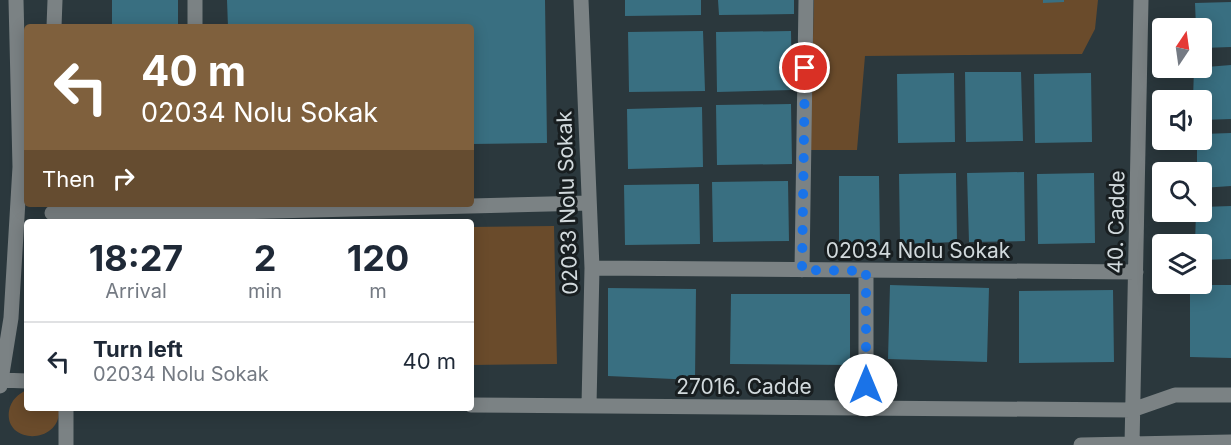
<!DOCTYPE html>
<style>
:root{--surface:#fff;--page:#f2f2f3;--text:#1f2937;--muted:#747a83;--line:#e0e1e3}
body{margin:0;font-family:Inter,sans-serif;background:var(--page);color:var(--text);height:100vh;display:flex;flex-direction:column;font-size:22px;white-space:nowrap}
*{box-sizing:border-box;margin:0}
p{font-size:20px;color:var(--muted)}
.icon{flex:none;width:33px;height:33px;fill:none;stroke:currentColor;stroke-width:2;stroke-linecap:round;stroke-linejoin:round}
.map{position:relative;flex:1;overflow:hidden}
.side{position:absolute;left:24px;top:219px;width:450px;height:192px;display:flex;flex-direction:column;background:var(--surface);border-radius:6px;box-shadow:0 3px 15px #0003}
.side>*{flex:none}
.hud{position:absolute;left:24px;top:24px;width:450px;height:183px;border-radius:6px;box-shadow:0 3px 15px #0003;background:#7f603d;color:#fff;overflow:hidden}
.needle{width:39px;rotate:13deg}
.tools{position:absolute;left:1152px;top:18px;display:grid;gap:12px}
.tools a{display:grid;place-items:center;width:60px;height:60px;border-radius:6px;background:var(--surface);box-shadow:0 3px 15px #0003;font-size:30px}
.pin{position:absolute;display:grid;place-items:center;width:51px;height:51px;color:#fff;margin:-26px;border:3px solid #fff;border-radius:50%;box-shadow:0 2px 6px #0007}
.me{position:absolute;width:66px;margin:-33px;rotate:0deg;stroke-linejoin:round;filter:drop-shadow(0 0 4px #0008)}
.turn{display:flex;align-items:center;gap:21px;height:126px;padding:0 18px;font-size:27px}
.turn .icon{width:78px;height:78px;stroke-width:2.5}
.turn b{display:block;font-size:42px;line-height:51px}
.then{display:flex;align-items:center;height:57px;padding:0 18px;background:#0003;gap:12px;font-size:22px}
.eta{display:flex;justify-content:space-evenly;align-items:center;height:102px;text-align:center}
.eta b{font-size:36px;font-weight:700;line-height:42px}
ul{padding:0;list-style:none}
li{display:flex;align-items:center;gap:18px;height:78px;padding:0 18px;border-top:2px solid var(--line)}
li div{flex:1}
li b{display:block;font-size:22px}
li em{font-style:normal}
.map>svg:first-child{display:block}
</style>
<div class="map">
<svg width="1231" height="445" viewBox="0 0 1231 445">
<rect width="100%" height="100%" fill="#2b383d"/>
<!-- green -->
<path fill="#6a4b2b" d="M814,0H1098L1095,29L1082,54L865,56L857,150H810Z
M554,226L557,364L471,365V227Z
M27,390V408H59C62,445 4,445 9,411C11,400 18,394 27,390Z"/>
<!-- building -->
<path fill="#396f81" d="M112,0H178V27H112Z
M227,0H545L547,143L471,144V27H228Z
M625,0H701V15L625,16Z
M718,0H794V14L719,15Z
M1043,0H1064V2L1043,3Z
M1231,2V47L1202,48V28H1196L1195,3Z
M703,31L705,91L629,92L628,32Z
M791,31L792,90L717,92L716,32Z
M1231,65V119L1202,120V100H1193L1194,68Z
M965,72H1021L1023,141L966,142Z
M954,73L955,142L898,143L897,74Z
M1091,73L1092,142L1035,143L1034,74Z
M791,104L792,164L717,165L716,105Z
M702,107L703,167L628,169L627,109Z
M1231,133V186L1202,188V172H1197V140H1202V134Z
M1024,172L1025,241L969,242L967,173Z
M956,173L957,242L900,244L899,174Z
M1094,173L1095,243L1038,244L1037,174Z
M839,176H879L880,245H839Z
M788,181L789,241L713,242L712,182Z
M699,184L700,244L625,245L624,185Z
M1231,206V259L1202,260V244H1195L1196,212H1202V207Z
M890,285L989,288L987,362L888,359Z
M1190,285H1231V358L1190,357Z
M608,288L696,289L695,380L608,376Z
M1113,290L1114,362L1019,363V291Z
M731,294H850V365L730,364Z"/>
<g fill="none" stroke-linecap="round" stroke-linejoin="round">
<!-- minor -->
<path stroke="#7b8284" stroke-width="15" d="M581,0L592,268L589,405
M54,27L55,0
M195,27V0
M52,213H193L589,203
M592,268L1136,272
M802,270L806,0
M866,271V407
M0,380L27,381
M0,386L11,318L20,167L16,0
M471,405L1132,410L1175,395H1231
M66,408V445
M1081,445L1231,442
M1132,445L1141,0"/>
</g>
<g fill="none" stroke-linecap="round" stroke-linejoin="round">
<!-- route -->
<path stroke="#1a73e8" stroke-width="10" stroke-dasharray="0 18" d="M805,68L802,270L866,271V385"/>
</g>
<g text-anchor="middle" dominant-baseline="central" stroke-width="6" stroke-linejoin="round" paint-order="stroke">
<!-- street labels -->
<g font-size="21" fill="#d1d9dc" stroke="#181e20">
<text transform="translate(567 203) rotate(-92)">02033 Nolu Sokak</text>
<text transform="translate(1116 222) rotate(-89)">40. Cadde</text>
<text x="918" y="250">02034 Nolu Sokak</text>
<text x="744" y="386">27016. Cadde</text>
</g>
</g>
</svg>
<div class="tools">
<a><svg class="needle" viewBox="-14 -14 28 28"><path d="M0-13l5 13h-10z" fill="#e53935"/><path d="M0 13l5-13h-10z" fill="#747a83"/></svg></a>
<a><svg class="icon" aria-label="sound" viewBox="0 0 24 24"><path d="M4 9h4l5-4v14l-5-4H4zM17 9q2 3 0 6"/></svg></a>
<a><svg class="icon" aria-label="search" viewBox="0 0 24 24"><circle cx="10" cy="10" r="6"/><path d="M15 15l6 6"/></svg></a>
<a><svg class="icon" aria-label="layers" viewBox="0 0 24 24"><path d="M12 4l9 5-9 5-9-5zM3 14l9 5 9-5"/></svg></a>
</div>
<div class="pin" style="left:805px;top:68px;background:#d93025"><svg class="icon" aria-label="arrive" viewBox="0 0 24 24"><path d="M6 21V4h12l-3 4 3 4H6"/></svg></div>
<svg class="me" style="left:866px;top:385px" viewBox="-20 -20 40 40"><circle r="19" fill="#fff"/><path d="M0-13L10 11 0 6-10 11z" fill="#1a73e8"/></svg>
<div class="hud">
<div class="turn"><svg class="icon" aria-label="left" viewBox="0 0 24 24"><path d="M17 20v-9H6M10 6l-5 5 5 5"/></svg><div><b>40 m</b>02034 Nolu Sokak</div></div>
<div class="then">Then<svg class="icon" aria-label="right" viewBox="0 0 24 24"><path d="M7 20v-9h11M14 6l5 5-5 5"/></svg></div>
</div>
<section class="side">
<div class="eta">
<div><b>18:27</b><p>Arrival</p></div>
<div><b>2</b><p>min</p></div>
<div><b>120</b><p>m</p></div>
</div>
<ul>
<li><svg class="icon" aria-label="left" viewBox="0 0 24 24"><path d="M17 20v-9H6M10 6l-5 5 5 5"/></svg><div><b>Turn left</b><p>02034 Nolu Sokak</p></div><em>40 m</em></li>
</ul>
</section>
</div>
